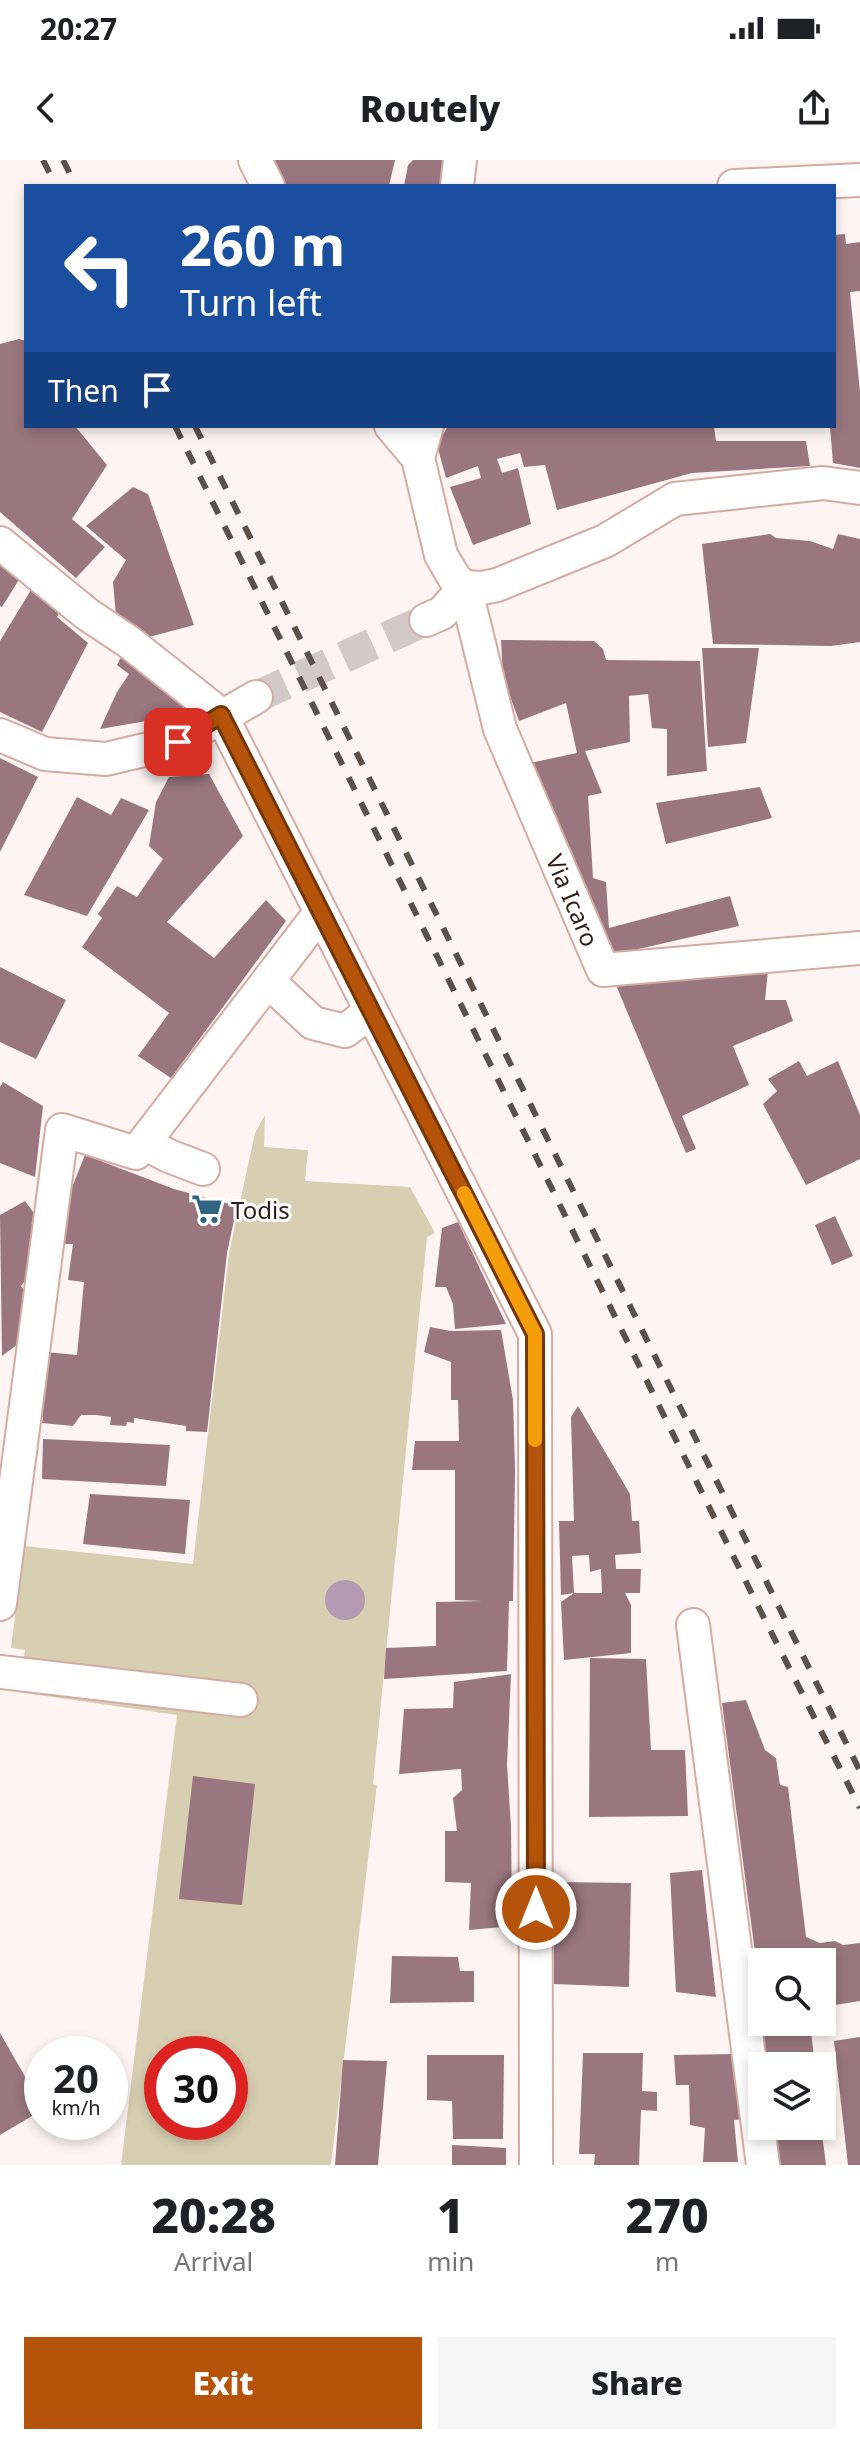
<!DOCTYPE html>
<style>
:root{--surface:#fff;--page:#f6f6f6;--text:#202124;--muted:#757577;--accent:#b45309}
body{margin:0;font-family:"Noto Sans",sans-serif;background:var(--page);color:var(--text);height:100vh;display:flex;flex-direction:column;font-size:30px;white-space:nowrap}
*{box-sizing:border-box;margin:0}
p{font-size:26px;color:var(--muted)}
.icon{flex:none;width:44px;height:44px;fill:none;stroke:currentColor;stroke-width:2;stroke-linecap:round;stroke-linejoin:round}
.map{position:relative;height:2005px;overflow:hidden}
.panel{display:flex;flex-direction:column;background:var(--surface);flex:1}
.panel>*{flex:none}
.guide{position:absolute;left:24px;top:24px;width:812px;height:244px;border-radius:0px;box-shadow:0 4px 12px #0003;background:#1a4fa0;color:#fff;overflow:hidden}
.buttons{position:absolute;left:748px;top:1788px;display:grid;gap:16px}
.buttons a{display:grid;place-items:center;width:88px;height:88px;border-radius:0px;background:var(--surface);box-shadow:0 4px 12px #0003;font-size:40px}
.speed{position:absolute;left:24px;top:1876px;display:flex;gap:16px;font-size:40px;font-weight:700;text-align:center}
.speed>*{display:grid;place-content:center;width:104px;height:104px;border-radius:50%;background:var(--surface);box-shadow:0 4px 12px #0003;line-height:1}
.speed small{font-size:20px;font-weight:400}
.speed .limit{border:12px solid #d22;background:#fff;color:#111}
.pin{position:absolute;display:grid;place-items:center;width:68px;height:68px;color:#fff;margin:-34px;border-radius:16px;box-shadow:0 4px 12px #0006}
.me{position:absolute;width:88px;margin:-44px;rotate:0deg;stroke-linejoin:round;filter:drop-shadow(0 0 6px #0008)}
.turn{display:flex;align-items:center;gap:28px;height:168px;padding:0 24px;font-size:36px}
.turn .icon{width:104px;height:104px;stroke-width:2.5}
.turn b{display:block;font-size:56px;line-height:68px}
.then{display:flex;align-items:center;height:76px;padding:0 24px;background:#0003;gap:16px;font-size:30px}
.eta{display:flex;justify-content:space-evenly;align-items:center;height:136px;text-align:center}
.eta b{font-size:48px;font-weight:800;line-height:56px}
.action{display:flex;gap:16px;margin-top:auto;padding:16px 24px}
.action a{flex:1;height:92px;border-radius:0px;background:var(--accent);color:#fff;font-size:32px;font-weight:800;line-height:92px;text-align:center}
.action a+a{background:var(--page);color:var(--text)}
.status{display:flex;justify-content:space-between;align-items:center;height:56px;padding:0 40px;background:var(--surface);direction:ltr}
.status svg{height:22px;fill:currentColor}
header{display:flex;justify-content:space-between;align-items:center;height:104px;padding:0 24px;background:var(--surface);font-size:36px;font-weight:800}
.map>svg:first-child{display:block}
</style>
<div class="status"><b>20:27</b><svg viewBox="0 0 49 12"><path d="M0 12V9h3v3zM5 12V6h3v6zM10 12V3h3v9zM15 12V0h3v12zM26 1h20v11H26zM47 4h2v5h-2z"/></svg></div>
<header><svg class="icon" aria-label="back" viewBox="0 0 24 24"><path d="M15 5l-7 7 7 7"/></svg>Routely<svg class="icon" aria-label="share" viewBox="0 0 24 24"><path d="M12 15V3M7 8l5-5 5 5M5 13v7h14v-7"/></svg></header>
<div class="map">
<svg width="860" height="2005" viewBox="0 0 860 2005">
<rect width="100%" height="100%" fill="#fdf4f3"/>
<!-- green -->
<path fill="#d8cfb2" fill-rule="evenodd" d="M265,955L264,987L308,990L305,1021L410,1027L435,1073L427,1077L373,1624L377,1625L331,2005H121L177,1555L18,1532L25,1490L11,1488L24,1386L193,1404L229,1093L255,973ZM162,1894H230V1962H162Z"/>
<!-- water -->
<path fill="#b49ab3" d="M325 1440a20 20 0 1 1 40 0a20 20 0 1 1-40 0Z"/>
<!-- building -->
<path fill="#997680" d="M274,0H395L389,26H286Z
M413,0H447L445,26H404L408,5Z
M845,74L846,84L860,82V131L850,132L860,232V308L833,303L830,266H834V75Z
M19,179L26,181V266H75L107,305L72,359L105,387L76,418L0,352V184Z
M448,266H714L716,281H806L810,306L692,313L557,350L545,305L524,307L520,293L497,299L502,313L518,308L531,364L473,385L450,327L481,318L478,306L446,318L437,285Z
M133,327L148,334L194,465L149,477L116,456L113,422L126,400L86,366Z
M770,374L776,378L810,381L833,389L838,374L860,379V482L831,486L713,484L702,384Z
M0,402L20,418L2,447L0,446Z
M37,420L64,444L57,457L88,483L42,572L0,552V481Z
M501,480L594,481L603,489L606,500L700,501L707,611L667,616V569L652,568L648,534L629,536L630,582L585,591L602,633L588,636L593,718L606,722L609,768L730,736L739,766L608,796L530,603L577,593L566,543L519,561L503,517Z
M129,482L193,553L100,569L117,532L129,514L117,505Z
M702,488H759L746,583L708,587Z
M0,598L38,617L0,692Z
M209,614L243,676L167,762L214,798L266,740L286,761L171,918L138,896L169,853L82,787L102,758L98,754L117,726L137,737L163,699L149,686L156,642L169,617Z
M760,627L772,658L666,684L656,643Z
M77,637L111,655L121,638L149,650L87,756L24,735Z
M0,807L66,840L36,899L0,882Z
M768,810L765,840H786L793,861L733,886L749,925L682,956L696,989L686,993L616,825Z
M799,901L807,916L838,901L860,955V999L806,1025L763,944L777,931L768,919Z
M3,922L43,946L35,1017L0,1003V927Z
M85,995L174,1029L237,1046L227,1093L207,1272L186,1271V1266L134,1258V1263L127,1262L126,1266L110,1265L111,1257L96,1255H81L73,1266L42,1263L43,1257H36L35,1191L77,1195L84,1122L68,1120L73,1084H49Z
M25,1041L42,1064L34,1109L21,1126L30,1139L26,1178L2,1196L0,1055Z
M835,1056L853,1096L832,1105L815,1065Z
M458,1062L506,1164L455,1169L453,1144L446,1127H435L442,1068Z
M430,1167L451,1171L501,1170L513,1240L515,1310L513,1441H509L507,1511L384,1519L386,1488L436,1486V1442L482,1441L455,1440V1310H412L415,1281H459L458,1240H451V1202L424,1192Z
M578,1246L630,1334L632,1361H639L641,1393L615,1395L616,1409H641L640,1433H625L631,1445V1493L564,1500L561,1442L574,1433H602L601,1409L590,1412L589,1395L572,1396L574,1433L561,1435L559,1361H574L571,1257Z
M43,1279L170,1285L166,1326L42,1319Z
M90,1334L190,1340L185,1394L83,1384Z
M590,1498L646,1499L651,1590H685L688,1656L589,1657Z
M511,1514L507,1605L511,1667L512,1766L469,1770L471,1723L445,1722V1671H457L453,1638L462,1630L461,1609L399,1614L404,1549L453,1548L454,1522Z
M746,1540L765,1590L776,1598L780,1625L788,1627L806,1777L820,1783L835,1781L843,1785L860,1783V1841L822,1847V1802H762L760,1830L722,1543Z
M193,1616L255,1624L242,1745L179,1739Z
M702,1710L716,1837L676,1832L670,1713Z
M554,1722L631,1723L629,1827L554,1824Z
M392,1796L458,1797L460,1811H474V1842L390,1843Z
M760,1862H810L815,1906H761Z
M0,1873L42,1946V1950L0,1975Z
M860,1877V2005H848L834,1881Z
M583,1893H643L642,1931L657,1932V1951L641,1950L639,2005H594L595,1994H579Z
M736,1894L748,1959L734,1960L738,2002H703L705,1968L690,1965L689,1925H676L674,1895Z
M427,1895H504L503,1979H453L452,1941L427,1940Z
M343,1900L387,1901L378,2005H335Z
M768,1966H821L826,2005H773Z
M452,1985L506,1988V2005H452Z"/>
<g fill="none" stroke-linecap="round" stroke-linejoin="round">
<!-- minor-tunnel -->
<path stroke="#d3c9c8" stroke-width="32" stroke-dasharray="32 16" stroke-linecap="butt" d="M256,537L426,460"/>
<defs>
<path id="minor" d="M255,0L268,26
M457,26L460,0
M734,26L860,20
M391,266L418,298
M427,266L418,298L441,395L455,419L465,427
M0,383L87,454L129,482L221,555L535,1174L536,2005
M465,427L500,569L603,810L860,788
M465,427L482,428L497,425L605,381L675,339L823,323L860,328
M426,460L442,453L465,427
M0,575L45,594L106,599L178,582L256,537
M268,821L313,863L345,871L371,851
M144,983L169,996L203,1009
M0,1444L62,970L136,993L320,753
M693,1465L763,2005
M0,1512L241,1540"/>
</defs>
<!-- minor casing -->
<use href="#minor" stroke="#d4aba4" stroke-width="36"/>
<!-- minor -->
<use href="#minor" stroke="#fff" stroke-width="32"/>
<!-- rail -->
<path stroke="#5c4f4c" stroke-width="6" stroke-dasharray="14 14" stroke-linecap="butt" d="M43,0L56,26
M63,0L76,26
M175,266L756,1442L860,1648
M195,266L860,1611"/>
</g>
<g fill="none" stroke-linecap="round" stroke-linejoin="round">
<defs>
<path id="route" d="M178,582L221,555L535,1174L536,1749"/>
</defs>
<!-- route casing -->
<use href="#route" stroke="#753606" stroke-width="20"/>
<!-- route -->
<use href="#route" stroke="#b45309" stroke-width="14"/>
<!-- slow -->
<path stroke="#f59e0b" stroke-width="14" d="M464,1033L535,1174V1280"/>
</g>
<!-- icons -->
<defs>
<symbol id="supermarket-bare" viewBox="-9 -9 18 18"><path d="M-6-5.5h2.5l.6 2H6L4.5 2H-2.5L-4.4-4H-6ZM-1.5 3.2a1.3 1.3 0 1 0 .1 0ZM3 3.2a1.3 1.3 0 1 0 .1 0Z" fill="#2f6580" stroke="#fff" stroke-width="2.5" paint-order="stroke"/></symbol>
</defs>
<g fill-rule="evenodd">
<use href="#supermarket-bare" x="185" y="1027" width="44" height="44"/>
</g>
<g text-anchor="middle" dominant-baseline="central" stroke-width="6" stroke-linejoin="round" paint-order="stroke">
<!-- street labels -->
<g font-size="24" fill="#2d1e1b" stroke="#fff">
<text transform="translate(573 740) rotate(67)">Via Icaro</text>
</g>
<!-- poi labels -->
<g font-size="24" fill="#2d1e1b" stroke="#fff" text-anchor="start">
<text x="231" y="1049">Todis</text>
</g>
</g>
</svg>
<div class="buttons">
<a><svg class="icon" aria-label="search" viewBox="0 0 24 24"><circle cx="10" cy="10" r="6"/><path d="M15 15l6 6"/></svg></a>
<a><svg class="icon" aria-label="layers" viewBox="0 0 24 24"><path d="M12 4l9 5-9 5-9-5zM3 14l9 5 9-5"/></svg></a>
</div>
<div class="speed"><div>20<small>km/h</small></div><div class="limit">30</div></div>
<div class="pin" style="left:178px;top:582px;background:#d93025"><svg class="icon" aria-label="arrive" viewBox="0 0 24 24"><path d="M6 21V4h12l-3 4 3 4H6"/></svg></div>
<svg class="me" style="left:536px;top:1749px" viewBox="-20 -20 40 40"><circle r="17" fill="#b45309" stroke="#fff" stroke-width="3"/><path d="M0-11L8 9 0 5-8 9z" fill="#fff"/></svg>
<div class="guide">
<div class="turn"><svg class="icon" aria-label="left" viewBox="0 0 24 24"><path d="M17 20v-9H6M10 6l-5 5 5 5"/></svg><div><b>260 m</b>Turn left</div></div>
<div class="then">Then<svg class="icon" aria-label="arrive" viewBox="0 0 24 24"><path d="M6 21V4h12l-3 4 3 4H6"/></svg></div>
</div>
</div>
<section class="panel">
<div class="eta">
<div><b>20:28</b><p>Arrival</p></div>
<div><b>1</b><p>min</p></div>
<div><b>270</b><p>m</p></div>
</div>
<div class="action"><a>Exit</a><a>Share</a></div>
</section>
